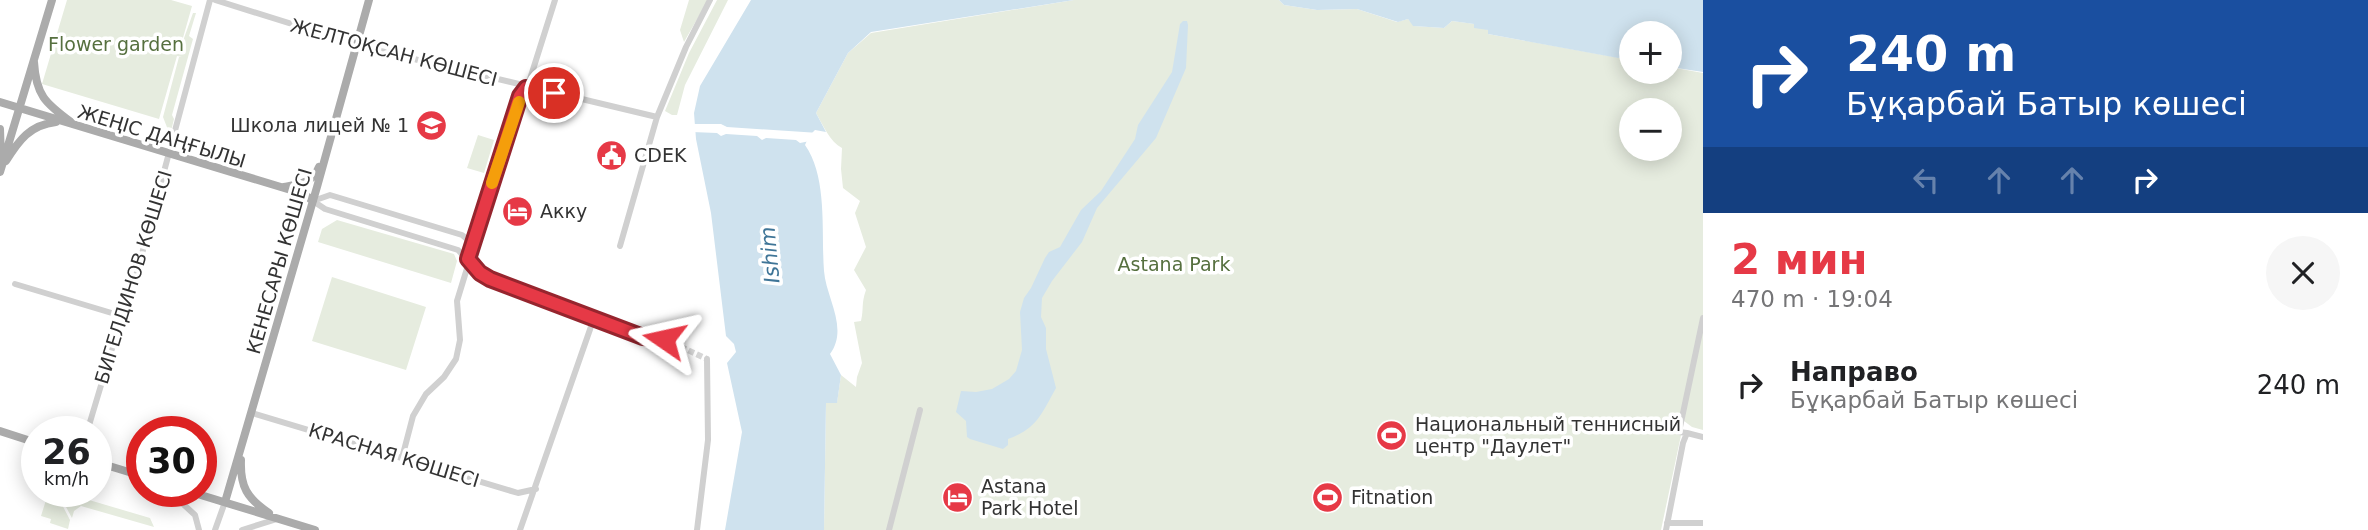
<!DOCTYPE html>
<html lang="ru">
<meta charset="utf-8">
<style>
:root{--surface:#fff;--page:#f6f6f6;--text:#202124;--muted:#757577;--accent:#e63946}
body{margin:0;font-family:"DejaVu Sans",sans-serif;background:var(--page);color:var(--text);height:100vh;display:flex;flex-direction:column;font-size:26px;white-space:nowrap}
*{box-sizing:border-box;margin:0}
p{font-size:23px;color:var(--muted)}
.icon{flex:none;width:38px;height:38px;fill:none;stroke:currentColor;stroke-width:2;stroke-linecap:round;stroke-linejoin:round}
.map{position:relative;flex:1;overflow:hidden}
.panel{display:flex;flex-direction:column;background:var(--surface);width:665px}
.panel>*{flex:none}
.top-card{background:#1a4fa0;color:#fff;overflow:hidden}
.tools{position:absolute;left:1619px;top:21px;display:grid;gap:14px}
.tools a{display:grid;place-items:center;width:63px;height:63px;border-radius:50%;background:var(--surface);box-shadow:0 4px 18px #0003;font-size:35px}
.speed{position:absolute;left:21px;top:416px;display:flex;gap:14px;font-size:35px;font-weight:700;text-align:center}
.speed>*{display:grid;place-content:center;width:91px;height:91px;border-radius:50%;background:var(--surface);box-shadow:0 4px 18px #0003;line-height:1}
.speed small{font-size:18px;font-weight:400}
.speed .limit{border:10px solid #d22;background:#fff;color:#111}
.pin{position:absolute;display:grid;place-items:center;width:60px;height:60px;color:#fff;margin:-30px;border:4px solid #fff;border-radius:50%;box-shadow:0 2px 7px #0007}
.me{position:absolute;width:77px;margin:-38px;rotate:281deg;stroke-linejoin:round;filter:drop-shadow(0 0 5px #0008)}
.turn{display:flex;align-items:center;gap:24px;height:147px;padding:0 28px;font-size:32px}
.turn .icon{width:91px;height:91px;stroke-width:2.5}
.turn b{display:block;font-size:49px;line-height:60px}
.lanes{display:flex;align-items:center;height:66px;padding:0 28px;background:#0003;justify-content:center;gap:35px;direction:ltr}
.lanes .off{opacity:.35}
.round{display:grid;place-items:center;flex:none;width:74px;height:74px;border-radius:37px;background:var(--page)}
.headline{display:flex;align-items:center;justify-content:space-between;height:119px;padding:0 28px}
h1{font-size:42px;font-weight:700;line-height:52px;color:var(--accent)}
ul{padding:0;list-style:none}
li{display:flex;align-items:center;gap:21px;height:105px;padding:0 28px}
li div{flex:1}
li b{display:block;font-size:26px}
li em{font-style:normal}
main{display:flex;flex:1;min-height:0}
.map>svg:first-child{display:block}
</style>
<main>
<div class="map">
<svg width="1703" height="530" viewBox="0 0 1703 530">
<rect width="100%" height="100%" fill="#fff"/>
<!-- green -->
<path fill="#e6ecdf" fill-rule="evenodd" d="M67,0H171L192,6L179,52L193,13H196L189,36L193,39L172,115L174,119L170,135L163,117L179,57H182L177,56L159,119L42,84Z
M689,0H708L684,42L680,30Z
M717,0H728L685,85L677,115H672L665,111L689,53Z
M1074,0H1279L1284,5L1317,10L1357,9L1397,22L1408,19L1414,26L1444,28L1452,21L1475,24L1488,30V34L1631,60V72H1670V67L1703,73V430L1692,427L1684,421L1661,530H824L826,402H837L841,375L856,387L857,377L862,363L854,322L861,321C864,308 861,304 866,290L854,270L866,247L855,213L860,201L843,188L841,169L842,148C830,142 823,125 816,113L848,53L871,33ZM1631,110H1670V149H1631Z
M478,135L494,140L484,173L467,168Z
M337,220L454,254L457,261L451,283L318,242L322,229Z
M332,277L426,307L406,370L312,341Z
M62,492L150,518L154,527L81,506L74,511L72,518L59,494Z
M57,495L70,520L68,529L50,523L51,519L41,516L46,500Z"/>
<!-- water -->
<path fill="#cfe2ee" d="M751,0H1074L871,32L848,53L816,113L826,132L815,130L809,136L805,145C828,178 821,232 824,271C826,298 849,328 830,354L841,375L837,403H826L824,530H725L742,432L727,363L736,352L734,344L726,336L711,213L696,139L694,113L700,86Z
M1279,0H1703V72L1670,67V33H1631V55L1618,58L1488,34V30L1474,28V24L1452,21L1444,28L1413,26L1408,19L1398,22L1357,9L1317,10L1284,5Z
M1183,21H1187L1188,25L1186,68L1156,138L1097,208L1082,242L1052,281L1042,298L1041,317L1046,328V349L1056,388C1042,413 1037,429 1008,439V445L1003,449L970,439L967,437L966,421L956,412L961,391L976,392L992,389L1009,379L1016,371L1022,350L1020,312L1024,298L1031,288L1045,258L1049,252L1060,247L1081,210L1101,191L1135,139L1138,125L1172,72L1180,24Z"/>
<!-- pier -->
<path fill="#fff" d="M691,124H721L727,127L819,133L810,141L800,143L796,140L766,138L762,140L757,136L726,134L721,136L717,133L692,132Z"/>
<g fill="none" stroke-linecap="round" stroke-linejoin="round">
<!-- minor-tunnel -->
<path stroke="#d6d6d6" stroke-width="6" stroke-dasharray="6 3" stroke-linecap="butt" d="M664,339L707,359"/>
<!-- minor -->
<path stroke="#d0d0d0" stroke-width="6" d="M215,0L372,49L657,117
M313,201L325,209L458,250L480,273L490,279L644,337L664,339
M313,201L330,195L462,235L473,244
M620,246L657,117L686,47L710,0
M15,284L125,317
M252,413L518,493L536,489
M87,432L114,342L125,317L210,0
M1687,433L1703,437
M402,458L413,416L426,394L444,377L456,359L460,340L457,301L520,96L530,79L555,0
M170,492L195,515L199,530
M1667,523H1703
M215,530L225,502
M242,530L277,519
M520,530L594,318
M697,530L708,440L707,359
M889,530L920,410
M1666,530L1683,443L1687,433L1679,432L1703,318"/>
<!-- major -->
<path stroke="#ababab" stroke-width="8" d="M34,62C36,95 45,103 71,122
M0,102L304,194L313,201
M0,129L1,160
M6,161C19,140 30,125 56,122
M0,172L52,0
M284,187C299,184 313,183 319,167
M0,431L37,443
M241,460C240,487 247,498 269,513
M96,462L142,476
M191,492L315,530
M225,502L317,187L369,0"/>
</g>
<g fill="none" stroke-linecap="round" stroke-linejoin="round">
<defs>
<path id="route" d="M554,93L526,88L520,96L468,259L480,273L490,279L643,337L664,339"/>
</defs>
<!-- route casing -->
<use href="#route" stroke="#96252e" stroke-width="18"/>
<!-- route -->
<use href="#route" stroke="#e63946" stroke-width="12"/>
<!-- slow -->
<path stroke="#f59e0b" stroke-width="12" d="M492,183L519,102"/>
</g>
<!-- icons -->
<defs>
<symbol id="school-disc" viewBox="-11 -11 22 22"><circle r="9.5" fill="#e63946" stroke="#fff"/><path d="M0-5L7-2L0 1L-7-2ZM-4 1L0 2.5L4 1V4Q0 6-4 4Z" fill="#fff"/></symbol>
<symbol id="civic-disc" viewBox="-11 -11 22 22"><circle r="9.5" fill="#e63946" stroke="#fff"/><path d="M-.6-6.5H3V-4.5H.6V-3L4-1V1h2V6H-6V1h2V-1L-.6-3ZM-1.2 2.5V6h2.4V2.5Z" fill="#fff"/></symbol>
<symbol id="hotel-disc" viewBox="-11 -11 22 22"><circle r="9.5" fill="#e63946" stroke="#fff"/><path d="M-6-4.5h1.5V1H6V5H4.5V3h-9V5H-6ZM-4 0a1.8 1.8 0 1 1 3.6 0ZM.5 0V-2.5h3Q6-2.5 6 0Z" fill="#fff"/></symbol>
<symbol id="stadium-disc" viewBox="-11 -11 22 22"><circle r="9.5" fill="#e63946" stroke="#fff"/><path d="M0-5a6.5 5 0 1 0 0 10a6.5 5 0 1 0 0-10ZM-3.5-1.8h7v3.6h-7Z" fill="#fff"/></symbol>
</defs>
<g fill-rule="evenodd">
<use href="#school-disc" x="414" y="108" width="35" height="35"/>
<use href="#civic-disc" x="594" y="138" width="35" height="35"/>
<use href="#hotel-disc" x="500" y="194" width="35" height="35"/>
<use href="#stadium-disc" x="1374" y="418" width="35" height="35"/>
<use href="#hotel-disc" x="940" y="480" width="35" height="35"/>
<use href="#stadium-disc" x="1310" y="480" width="35" height="35"/>
</g>
<g text-anchor="middle" dominant-baseline="central" stroke-width="7" stroke-linejoin="round" paint-order="stroke">
<!-- park labels -->
<g font-size="19" fill="#56703f" stroke="#fff">
<text x="116" y="44">Flower garden</text>
<text x="1174" y="264">Astana Park</text>
</g>
<!-- street labels -->
<g font-size="19" fill="#333" stroke="#fff">
<text transform="translate(394 52) rotate(15)">ЖЕЛТОҚСАН КӨШЕСІ</text>
<text transform="translate(162 136) rotate(17)">ЖЕҢІС ДАҢҒЫЛЫ</text>
<text transform="translate(279 261) rotate(-74)">КЕНЕСАРЫ КӨШЕСІ</text>
<text transform="translate(133 277) rotate(-73)">БИГЕЛДИНОВ КӨШЕСІ</text>
<text transform="translate(394 455) rotate(17)">КРАСНАЯ КӨШЕСІ</text>
</g>
<!-- poi labels -->
<g font-size="19" fill="#333" stroke="#fff" text-anchor="start">
<text x="409" y="125" text-anchor="end">Школа лицей № 1</text>
<text x="634" y="155">CDEK</text>
<text x="540" y="211">Акку</text>
<text x="1415" y="424">Национальный теннисный<tspan x="1415" dy="22">центр "Даулет"</tspan></text>
<text x="981" y="486">Astana<tspan x="981" dy="22">Park Hotel</tspan></text>
<text x="1351" y="497">Fitnation</text>
</g>
<!-- water labels -->
<g font-size="21" font-style="italic" fill="#3f7597" stroke="#fff">
<text transform="translate(770 255) rotate(-95)">Ishim</text>
</g>
</g>
</svg>
<div class="tools">
<a>+</a>
<a>−</a>
</div>
<div class="speed"><div>26<small>km/h</small></div><div class="limit">30</div></div>
<div class="pin" style="left:554px;top:93px;background:#d93025"><svg class="icon" aria-label="arrive" viewBox="0 0 24 24"><path d="M6 21V4h12l-3 4 3 4H6"/></svg></div>
<svg class="me" style="left:664px;top:339px" viewBox="-20 -20 40 40"><path d="M0-17L14 15 0 8-14 15z" fill="#e63946" stroke="#fff" stroke-width="4"/></svg>
</div>
<section class="panel">
<div class="top-card">
<div class="turn"><svg class="icon" aria-label="right" viewBox="0 0 24 24"><path d="M7 20v-9h11M14 6l5 5-5 5"/></svg><div><b>240 m</b>Бұқарбай Батыр көшесі</div></div>
<div class="lanes"><svg class="icon off" aria-label="left" viewBox="0 0 24 24"><path d="M17 20v-9H6M10 6l-5 5 5 5"/></svg><svg class="icon off" aria-label="ahead" viewBox="0 0 24 24"><path d="M12 20V5M6 11l6-6 6 6"/></svg><svg class="icon off" aria-label="ahead" viewBox="0 0 24 24"><path d="M12 20V5M6 11l6-6 6 6"/></svg><svg class="icon" aria-label="right" viewBox="0 0 24 24"><path d="M7 20v-9h11M14 6l5 5-5 5"/></svg></div>
</div>
<div class="headline"><div><h1>2 мин</h1><p>470 m · 19:04</p></div><a class="round"><svg class="icon" aria-label="close" viewBox="0 0 24 24"><path d="M6 6l12 12M18 6L6 18"/></svg></a></div>
<ul>
<li><svg class="icon" aria-label="right" viewBox="0 0 24 24"><path d="M7 20v-9h11M14 6l5 5-5 5"/></svg><div><b>Направо</b><p>Бұқарбай Батыр көшесі</p></div><em>240 m</em></li>
</ul>
</section>
</main>
